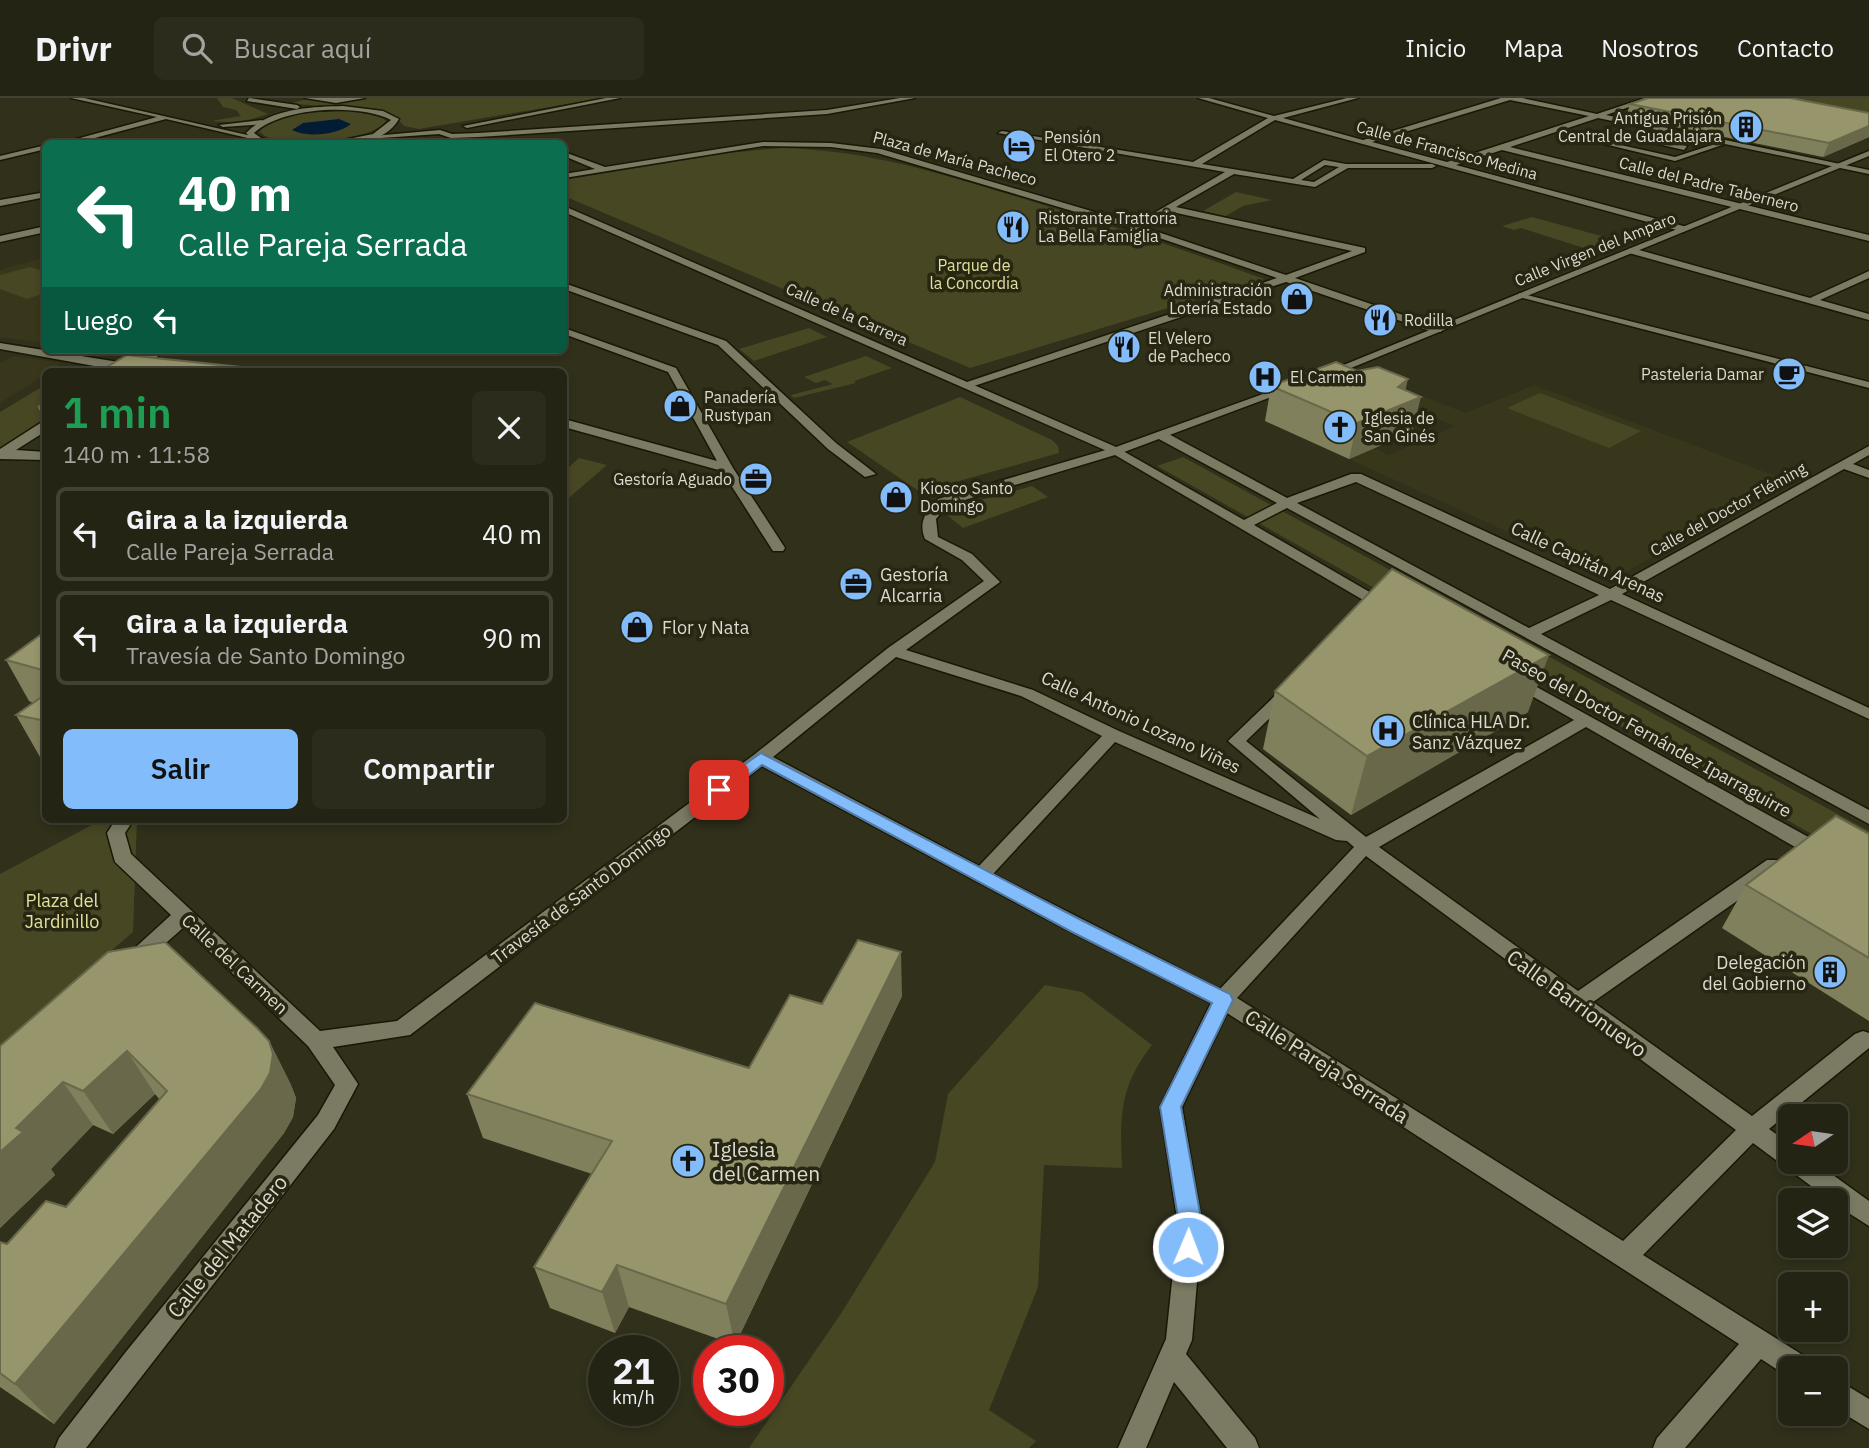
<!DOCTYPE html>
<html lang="es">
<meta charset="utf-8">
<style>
:root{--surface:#242414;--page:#2c2c1d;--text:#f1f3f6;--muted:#a3a4a0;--line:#414134;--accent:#83bcfb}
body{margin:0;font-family:"IBM Plex Sans",sans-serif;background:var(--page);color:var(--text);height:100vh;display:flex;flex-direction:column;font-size:26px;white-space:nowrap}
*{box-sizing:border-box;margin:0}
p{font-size:23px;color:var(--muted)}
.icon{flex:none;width:38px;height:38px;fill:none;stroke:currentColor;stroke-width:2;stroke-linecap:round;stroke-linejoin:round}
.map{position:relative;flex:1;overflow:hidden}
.details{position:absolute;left:42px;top:270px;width:525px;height:455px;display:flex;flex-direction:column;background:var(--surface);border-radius:10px;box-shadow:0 4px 10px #0003,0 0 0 2px var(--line)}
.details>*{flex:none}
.hud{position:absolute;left:42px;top:42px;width:525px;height:214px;border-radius:10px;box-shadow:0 4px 10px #0003,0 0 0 2px var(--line);background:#0b6e4f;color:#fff;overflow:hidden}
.needle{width:46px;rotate:257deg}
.fabs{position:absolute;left:1778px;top:1006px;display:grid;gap:14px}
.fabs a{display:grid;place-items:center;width:70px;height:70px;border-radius:10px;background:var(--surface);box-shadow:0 4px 10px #0003,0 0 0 2px var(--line);font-size:35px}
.speed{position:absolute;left:588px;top:1237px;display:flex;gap:14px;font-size:35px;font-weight:700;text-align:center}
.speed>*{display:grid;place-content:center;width:91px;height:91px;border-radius:50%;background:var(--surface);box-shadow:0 4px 10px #0003,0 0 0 2px var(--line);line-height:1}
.speed small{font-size:18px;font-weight:400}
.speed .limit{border:10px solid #d22;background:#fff;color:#111}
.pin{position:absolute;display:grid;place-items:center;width:60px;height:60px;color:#fff;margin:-30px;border-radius:14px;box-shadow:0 4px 10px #0006}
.me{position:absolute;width:77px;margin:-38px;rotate:1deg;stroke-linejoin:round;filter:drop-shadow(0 0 5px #0008)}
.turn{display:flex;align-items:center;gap:24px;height:147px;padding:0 21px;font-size:32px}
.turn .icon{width:91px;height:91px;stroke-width:2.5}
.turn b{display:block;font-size:49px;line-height:60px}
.then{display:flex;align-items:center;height:66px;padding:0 21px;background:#0003;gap:14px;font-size:26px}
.round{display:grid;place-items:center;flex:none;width:74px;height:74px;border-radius:10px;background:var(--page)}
.summary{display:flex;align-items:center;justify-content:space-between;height:119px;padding:0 21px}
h1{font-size:42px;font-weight:600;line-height:52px;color:#1e9e55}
.primary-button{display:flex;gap:14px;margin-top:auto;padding:14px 21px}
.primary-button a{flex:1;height:80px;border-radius:10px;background:var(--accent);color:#111;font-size:28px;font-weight:600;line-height:80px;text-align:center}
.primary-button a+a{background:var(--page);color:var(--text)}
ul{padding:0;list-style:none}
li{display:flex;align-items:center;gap:21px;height:94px;margin:0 14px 10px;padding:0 7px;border:4px solid var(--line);border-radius:10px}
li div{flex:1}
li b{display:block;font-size:26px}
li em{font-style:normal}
header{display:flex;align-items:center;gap:42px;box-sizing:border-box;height:98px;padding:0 35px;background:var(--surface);border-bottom:2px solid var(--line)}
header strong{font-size:33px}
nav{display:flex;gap:38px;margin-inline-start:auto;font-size:24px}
.search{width:490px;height:63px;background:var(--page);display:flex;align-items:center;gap:18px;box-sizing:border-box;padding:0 24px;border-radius:10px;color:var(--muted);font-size:26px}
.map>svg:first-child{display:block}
</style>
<header>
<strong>Drivr</strong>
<div class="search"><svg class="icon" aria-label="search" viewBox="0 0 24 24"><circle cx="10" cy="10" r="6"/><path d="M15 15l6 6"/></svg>Buscar aquí</div>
<nav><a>Inicio</a><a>Mapa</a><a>Nosotros</a><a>Contacto</a></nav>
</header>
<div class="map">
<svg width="1869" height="1350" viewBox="0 0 1869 1350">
<rect width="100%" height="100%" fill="#30301b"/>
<!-- built -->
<path fill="#38371b" d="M45,159V245L0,239V172Z
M14,258L64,265L46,273L45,277L0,305V265Z
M1376,280L1466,315L1534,287L1786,382L1612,482L1349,361L1374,350L1389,357L1455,328L1355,288Z"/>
<!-- green -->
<path fill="#484723" d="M217,0H232L268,16L239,25L211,23L241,18L236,12L223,9Z
M310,0H602L419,31L404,28C384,0 325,12 292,5Z
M1749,0H1869V22Z
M321,14C339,13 373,8 386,23C373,44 276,53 260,34C268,17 303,16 321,14Z
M781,50C868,52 938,75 1021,100C1103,125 1183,151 1264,181L970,270L564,98V82L728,55Z
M1236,94L1272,102L1243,108L1226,118L1203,113Z
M1532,119L1612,141L1587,151L1521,130L1514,132L1502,128Z
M30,169L45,174V195L27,201L0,191V177Z
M809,230L827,239L754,263L739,251Z
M866,258L892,270L854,283L856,285L794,300L791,297L833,286L825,282L816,285L804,279Z
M45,287V327L0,355V314Z
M1540,295L1641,333L1609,350L1507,310Z
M960,299L1052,342L1058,348L1059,355L920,394L847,344Z
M1183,359L1869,733V768L1157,368Z
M579,360L607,367L564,404V368L569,369Z
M1032,388L1048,399L963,430L947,417L959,408Z
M103,721H137L133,834L0,949V776Z
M1045,887L1082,894L1152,947C1119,989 1120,1018 1122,1070L1044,1067L1038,1189L989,1312L1036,1343L1029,1350H749L842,1214L935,1064L948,996Z"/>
<!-- water -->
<path fill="#031c36" d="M339,21L351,26C337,37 308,40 292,32L303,25Z"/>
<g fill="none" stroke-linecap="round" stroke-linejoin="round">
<defs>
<path id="street" d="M71,0H84L256,39L252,41L166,21L72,46H58L157,19Z
M305,0H365L336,5Z
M606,0H620L467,30L463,28Z
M900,0H915L827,16L478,39L451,40L439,36L366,41L362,39L440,32L452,36L478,35L827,12Z
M1198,0H1209L1274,18L1347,0H1358L1283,20L1363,42L1501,0H1522L1597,16L1645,0H1655L1606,17L1869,72V76L1725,46L1675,63L1604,46L1632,36L1687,48L1684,52L1632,40L1616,46L1675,59L1718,45L1598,20L1510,49L1869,137V143L1502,52L1456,67L1687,129L1684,134L1275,22L1202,66L1293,81L1324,62L1346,66H1432L1436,68L1432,70H1348L1315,89L1234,76L1176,109L1365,150V154L1295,180L1441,230V234H1433L1286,184L968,290L962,287L964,285L1277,180L1133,131L877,55L831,49L763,48L564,80V76L595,71L564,58V54L605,69L763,44L831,45L881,51L1135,126L1225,74L998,35L1002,33L1193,64L1268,20ZM1510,2L1589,18L1447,64L1372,44ZM1325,67L1339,69L1314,84L1301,82ZM1170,113L1172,114L1352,153L1286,177L1143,129Z
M262,22L265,26L223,29L219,27Z
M46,47V51L0,62V58Z
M46,94V99L0,108V102Z
M46,128V134L0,144V138Z
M1632,150L1810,200L1869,173V180L1820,202L1869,216V222L1629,155V151Z
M564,185L726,243L836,345L876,376L865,379L828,351L718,247L564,191Z
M1519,195L1869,284V290L1519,199Z
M564,230L676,270L733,370L785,450L783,453H773L722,373L564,329V321L717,363L668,274L564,236Z
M0,245L131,266L154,252H167L136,273H122L0,251Z
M42,324H46V333L16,352L46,354V362L0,361V351Z
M1157,334H1165L1287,400L1351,376H1361L1610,491L1869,348V357L1853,366L1869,372V380L1844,371L1622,496L1869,610V621L1611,502L1541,536L1869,712V726L1287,410L1254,427L1392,507V513H1382L1115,357L948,407L936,421L938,439L972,456L1000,484L906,552L1033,592L1119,633L1320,721L1228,643L1281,592H1293L1295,595L1293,598L1246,643L1366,739L1574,622L1509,585L1507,582L1515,577L1830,751L1832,756L1830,761H1816L1586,629L1379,749L1578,893L1767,762H1781L1783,767L1781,772L1593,904L1752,1018L1855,936L1863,933L1869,935V950L1769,1031L1790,1046V1064H1815L1869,1103V1128L1836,1107V1102H1830L1753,1045L1643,1157L1809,1261L1812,1270H1790V1280L1761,1261L1685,1350H1653L1657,1340L1739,1246L1227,915L1182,1009L1202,1126L1192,1242L1186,1256L1255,1340L1259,1350H1227L1174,1284L1146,1350H1118L1166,1241L1178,1126L1160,1009L1211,905L1069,833L762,668L410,937L333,949L358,986L334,1031L86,1350H55L59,1340L125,1255L318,1017L335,987L308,948L184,829L140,868L133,871L126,868L123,863L126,858L171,817L115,764L107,735L116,721H134L125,735L131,756L320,933L397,923L755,656L888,550L984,483L962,462L925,441C918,424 926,413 938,401L1116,349L1244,422L1277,405L1157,340ZM1356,384L1599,497L1529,530L1297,405ZM896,559L1021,598L1102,638L979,768L773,659ZM1115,644L1336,742L1347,743L1354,749L1220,891L993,776ZM1366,758L1736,1032L1623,1143L1237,900Z
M1836,1281L1869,1301V1331L1836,1311Z"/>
<path id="secondary" d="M249,0L297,7L300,9L297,11L247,3Z
M343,8L383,13L399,21C384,47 349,46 323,46L373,36L391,22C358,5 282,9 254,35L261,40L277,46L255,44L246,35C270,10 311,9 343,8Z
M1869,53V58L1329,279L1319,277Z
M564,108L1116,349L1288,287L1298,289L1116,357L564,114Z"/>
</defs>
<!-- street casing -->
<use href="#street" stroke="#191805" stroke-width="3"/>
<!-- secondary casing -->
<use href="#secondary" stroke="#191805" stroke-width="3"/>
<!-- street -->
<use href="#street" fill="#7b7b64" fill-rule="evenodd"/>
<!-- secondary -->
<use href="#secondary" fill="#7b7b64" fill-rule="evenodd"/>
</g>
<!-- wall -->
<path fill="#81805c" d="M1630,6L1869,15V39L1823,59L1626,19Z
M1271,288L1405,292L1412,334L1349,361L1265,323Z
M46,305V324L38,309Z
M46,533V660L40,659L16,617L33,605L29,603L6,562Z
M1275,593L1528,614L1351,717L1263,651Z
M1869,736V923L1722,830L1746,787Z
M902,898L735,1247L629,1209L615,1235L550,1210L534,1169L592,1076L483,1040L467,996L749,970L822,906Z
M269,943L291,987L296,1000L293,1019L284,1035L54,1326L0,1289V1144L7,1146L66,1109L160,1002L155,996L113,1036L93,1027L51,1071L55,1077L0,1130V948Z"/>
<!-- shaded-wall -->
<path fill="#69684b" d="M1869,28V39L1823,59L1829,45Z
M1408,281L1402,307L1421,299L1412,334L1349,361L1357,325Z
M1549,557L1528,614L1351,717L1367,658Z
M901,854L902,898L735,1247L726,1206Z
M269,943L291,987L296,1000L293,1019L284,1035L54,1326L15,1286Z
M127,953L155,996L113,1036L83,993Z
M63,984L93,1027L51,1071L55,1077L0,1130V1054L16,1030Z
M617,1167L629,1209L615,1235L602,1194Z"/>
<!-- building -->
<path fill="#96956b" stroke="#69684b" stroke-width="2" d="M1648,0H1790L1869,15V28L1829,45L1630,6Z
M127,257L269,272L267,273H100Z
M1336,264L1357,273L1378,269L1408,281L1398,289L1421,299L1357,325L1271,288Z
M46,305V309H38Z
M1392,471L1549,557L1367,658L1275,593Z
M46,533V573L6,562Z
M46,596V623L16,617Z
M1836,718L1869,736V860L1746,787Z
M858,842L901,854L726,1206L617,1167L602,1194L534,1169L612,1043L467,996L535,905L749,970L790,897L822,906Z
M165,844L257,930L269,943L273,956L270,975L261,991L15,1286L0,1275V1144L7,1146L46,1103L66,1109L167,993L127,953L83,993L63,984L16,1030L23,1034L0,1054V948L108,854Z"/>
<!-- route -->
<path fill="#83bcfb" stroke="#557aa3" stroke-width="2" d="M761,655L1083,823L1230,896L1233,902L1181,1009L1202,1126L1196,1156L1188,1159L1180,1156L1177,1149L1179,1126L1160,1009L1212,905L1070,833L762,667L725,696H713V688Z"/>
<!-- icons -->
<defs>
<symbol id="building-disc" viewBox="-11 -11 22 22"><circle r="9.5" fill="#83bcfb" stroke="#272612"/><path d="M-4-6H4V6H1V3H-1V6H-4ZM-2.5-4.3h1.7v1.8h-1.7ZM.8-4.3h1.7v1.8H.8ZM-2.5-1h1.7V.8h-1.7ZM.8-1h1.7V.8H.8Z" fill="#111"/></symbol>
<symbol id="hotel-disc" viewBox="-11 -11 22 22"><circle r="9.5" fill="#83bcfb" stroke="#272612"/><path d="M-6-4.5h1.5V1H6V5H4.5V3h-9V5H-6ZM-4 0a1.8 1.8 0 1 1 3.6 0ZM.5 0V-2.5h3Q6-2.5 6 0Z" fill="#111"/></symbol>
<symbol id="restaurant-disc" viewBox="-11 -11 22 22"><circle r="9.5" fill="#83bcfb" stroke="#272612"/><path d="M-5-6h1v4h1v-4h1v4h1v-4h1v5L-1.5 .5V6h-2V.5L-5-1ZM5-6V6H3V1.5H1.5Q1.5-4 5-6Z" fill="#111"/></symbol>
<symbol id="shop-disc" viewBox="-11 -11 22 22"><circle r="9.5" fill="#83bcfb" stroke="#272612"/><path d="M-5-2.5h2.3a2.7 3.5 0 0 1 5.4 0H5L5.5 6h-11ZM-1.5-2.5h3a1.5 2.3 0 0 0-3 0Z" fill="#111"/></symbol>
<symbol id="cafe-disc" viewBox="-11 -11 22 22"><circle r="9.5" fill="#83bcfb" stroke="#272612"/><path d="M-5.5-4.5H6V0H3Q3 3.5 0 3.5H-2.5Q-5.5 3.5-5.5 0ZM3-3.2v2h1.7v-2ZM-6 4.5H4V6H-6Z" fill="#111"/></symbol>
<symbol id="hospital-disc" viewBox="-11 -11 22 22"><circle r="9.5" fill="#83bcfb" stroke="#272612"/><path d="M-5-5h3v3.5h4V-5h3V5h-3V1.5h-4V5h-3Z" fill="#111"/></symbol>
<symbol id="church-disc" viewBox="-11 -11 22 22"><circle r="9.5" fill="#83bcfb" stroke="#272612"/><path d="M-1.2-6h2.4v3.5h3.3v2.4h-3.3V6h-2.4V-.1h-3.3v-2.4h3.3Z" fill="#111"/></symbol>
<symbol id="office-disc" viewBox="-11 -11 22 22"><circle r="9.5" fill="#83bcfb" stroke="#272612"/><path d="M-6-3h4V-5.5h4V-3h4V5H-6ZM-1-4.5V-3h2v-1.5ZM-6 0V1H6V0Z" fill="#111"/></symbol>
</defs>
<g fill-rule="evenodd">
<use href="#building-disc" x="1727" y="10" width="38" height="38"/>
<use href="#hotel-disc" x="1000" y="29" width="38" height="38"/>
<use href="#restaurant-disc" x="994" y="110" width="38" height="38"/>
<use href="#shop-disc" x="1278" y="182" width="38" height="38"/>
<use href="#restaurant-disc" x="1361" y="203" width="38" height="38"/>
<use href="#restaurant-disc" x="1105" y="230" width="38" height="38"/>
<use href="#cafe-disc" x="1770" y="257" width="38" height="38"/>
<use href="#hospital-disc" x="1246" y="260" width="38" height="38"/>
<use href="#shop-disc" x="661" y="289" width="38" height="38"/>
<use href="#church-disc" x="1321" y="310" width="38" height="38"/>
<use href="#office-disc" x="737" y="362" width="38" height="38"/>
<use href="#shop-disc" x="877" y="380" width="38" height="38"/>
<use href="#office-disc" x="837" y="467" width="38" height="38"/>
<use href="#shop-disc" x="618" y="510" width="38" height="38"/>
<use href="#hospital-disc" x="1369" y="614" width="38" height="38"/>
<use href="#building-disc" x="1811" y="855" width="38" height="38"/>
<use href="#church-disc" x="669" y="1044" width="38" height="38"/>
</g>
<g text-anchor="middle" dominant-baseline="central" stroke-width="7" stroke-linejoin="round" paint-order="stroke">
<!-- far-poi labels -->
<g font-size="16" fill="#dadace" stroke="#272612" text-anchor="start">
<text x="1722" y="20" text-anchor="end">Antigua Prisión<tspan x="1722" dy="18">Central de Guadalajara</tspan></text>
<text x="1044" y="39">Pensión<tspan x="1044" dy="18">El Otero 2</tspan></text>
<text x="1038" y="120">Ristorante Trattoria<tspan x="1038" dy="18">La Bella Famiglia</tspan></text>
<text x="1272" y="192" text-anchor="end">Administración<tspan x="1272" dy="18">Lotería Estado</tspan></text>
<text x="1404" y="222">Rodilla</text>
<text x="1148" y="240">El Velero<tspan x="1148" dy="18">de Pacheco</tspan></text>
<text x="1764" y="276" text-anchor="end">Pasteleria Damar</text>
<text x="1290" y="279">El Carmen</text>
<text x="704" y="299">Panadería<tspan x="704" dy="18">Rustypan</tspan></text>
<text x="1364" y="320">Iglesia de<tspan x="1364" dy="18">San Ginés</tspan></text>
<text x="732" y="381" text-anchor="end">Gestoría Aguado</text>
<text x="920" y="390">Kiosco Santo<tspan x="920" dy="18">Domingo</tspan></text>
</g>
<!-- far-street labels -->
<g font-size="16" fill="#dadace" stroke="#272612">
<text transform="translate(1447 52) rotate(15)">Calle de Francisco Medina</text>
<text transform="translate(955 60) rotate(15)">Plaza de María Pacheco</text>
<text transform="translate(1709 86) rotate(14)">Calle del Padre Tabernero</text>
<text transform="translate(1595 151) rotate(-22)">Calle Virgen del Amparo</text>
<text transform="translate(847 216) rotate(24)">Calle de la Carrera</text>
<text transform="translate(1728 411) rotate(-29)">Calle del Doctor Fléming</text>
</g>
<!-- far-park labels -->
<g font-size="16" fill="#e2e09a" stroke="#272612">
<text x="974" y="167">Parque de<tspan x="974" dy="18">la Concordia</tspan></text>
</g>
<!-- street labels -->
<g font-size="18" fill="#dadace" stroke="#272612">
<text transform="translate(1588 464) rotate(25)">Calle Capitán Arenas</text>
<text transform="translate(1141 624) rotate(25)">Calle Antonio Lozano Viñes</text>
<text transform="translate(1647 635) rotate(29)">Paseo del Doctor Fernández Iparraguirre</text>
<text transform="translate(581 796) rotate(-37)">Travesía de Santo Domingo</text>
<text transform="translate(235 866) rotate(43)">Calle del Carmen</text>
</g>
<!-- poi labels -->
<g font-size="18" fill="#dadace" stroke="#272612" text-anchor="start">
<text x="880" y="476">Gestoría<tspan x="880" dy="21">Alcarria</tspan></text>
<text x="662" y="529">Flor y Nata</text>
<text x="1412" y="623">Clínica HLA Dr.<tspan x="1412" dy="21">Sanz Vázquez</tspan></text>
<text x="1806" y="864" text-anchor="end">Delegación<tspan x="1806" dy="21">del Gobierno</tspan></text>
</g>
<!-- park labels -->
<g font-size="18" fill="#e2e09a" stroke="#272612">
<text x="62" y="802">Plaza del<tspan x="62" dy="21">Jardinillo</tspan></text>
</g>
<!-- near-street labels -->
<g font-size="21" fill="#dadace" stroke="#272612">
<text transform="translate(1577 905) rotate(36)">Calle Barrionuevo</text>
<text transform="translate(1327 968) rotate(33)">Calle Pareja Serrada</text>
<text transform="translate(227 1148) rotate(-51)">Calle del Matadero</text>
</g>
<!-- near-poi labels -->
<g font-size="21" fill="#dadace" stroke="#272612" text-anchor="start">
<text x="712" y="1051">Iglesia<tspan x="712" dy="24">del Carmen</tspan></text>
</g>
</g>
</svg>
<div class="fabs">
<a><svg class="needle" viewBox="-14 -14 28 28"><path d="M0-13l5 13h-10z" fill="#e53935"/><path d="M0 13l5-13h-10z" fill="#a3a4a0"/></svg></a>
<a><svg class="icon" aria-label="layers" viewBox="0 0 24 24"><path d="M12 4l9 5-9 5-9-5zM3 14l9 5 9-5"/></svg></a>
<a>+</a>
<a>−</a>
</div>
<div class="speed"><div>21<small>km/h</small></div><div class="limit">30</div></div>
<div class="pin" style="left:719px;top:692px;background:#d93025"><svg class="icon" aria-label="arrive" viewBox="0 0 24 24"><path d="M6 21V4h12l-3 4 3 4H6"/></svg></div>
<svg class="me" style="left:1188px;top:1149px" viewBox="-20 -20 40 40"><circle r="17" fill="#83bcfb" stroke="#fff" stroke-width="3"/><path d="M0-11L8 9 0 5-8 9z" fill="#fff"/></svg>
<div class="hud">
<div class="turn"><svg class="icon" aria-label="left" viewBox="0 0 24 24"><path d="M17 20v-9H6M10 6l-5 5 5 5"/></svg><div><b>40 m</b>Calle Pareja Serrada</div></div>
<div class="then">Luego<svg class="icon" aria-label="left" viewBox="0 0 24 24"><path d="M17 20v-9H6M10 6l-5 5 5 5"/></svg></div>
</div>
<section class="details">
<div class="summary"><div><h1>1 min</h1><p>140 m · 11:58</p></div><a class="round"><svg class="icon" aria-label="close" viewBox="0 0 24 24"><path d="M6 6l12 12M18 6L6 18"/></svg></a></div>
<ul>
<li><svg class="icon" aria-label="left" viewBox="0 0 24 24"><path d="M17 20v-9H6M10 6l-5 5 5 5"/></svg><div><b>Gira a la izquierda</b><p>Calle Pareja Serrada</p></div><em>40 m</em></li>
<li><svg class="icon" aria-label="left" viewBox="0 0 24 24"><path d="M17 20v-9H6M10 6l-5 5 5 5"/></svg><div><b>Gira a la izquierda</b><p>Travesía de Santo Domingo</p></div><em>90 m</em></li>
</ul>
<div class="primary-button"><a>Salir</a><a>Compartir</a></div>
</section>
</div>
